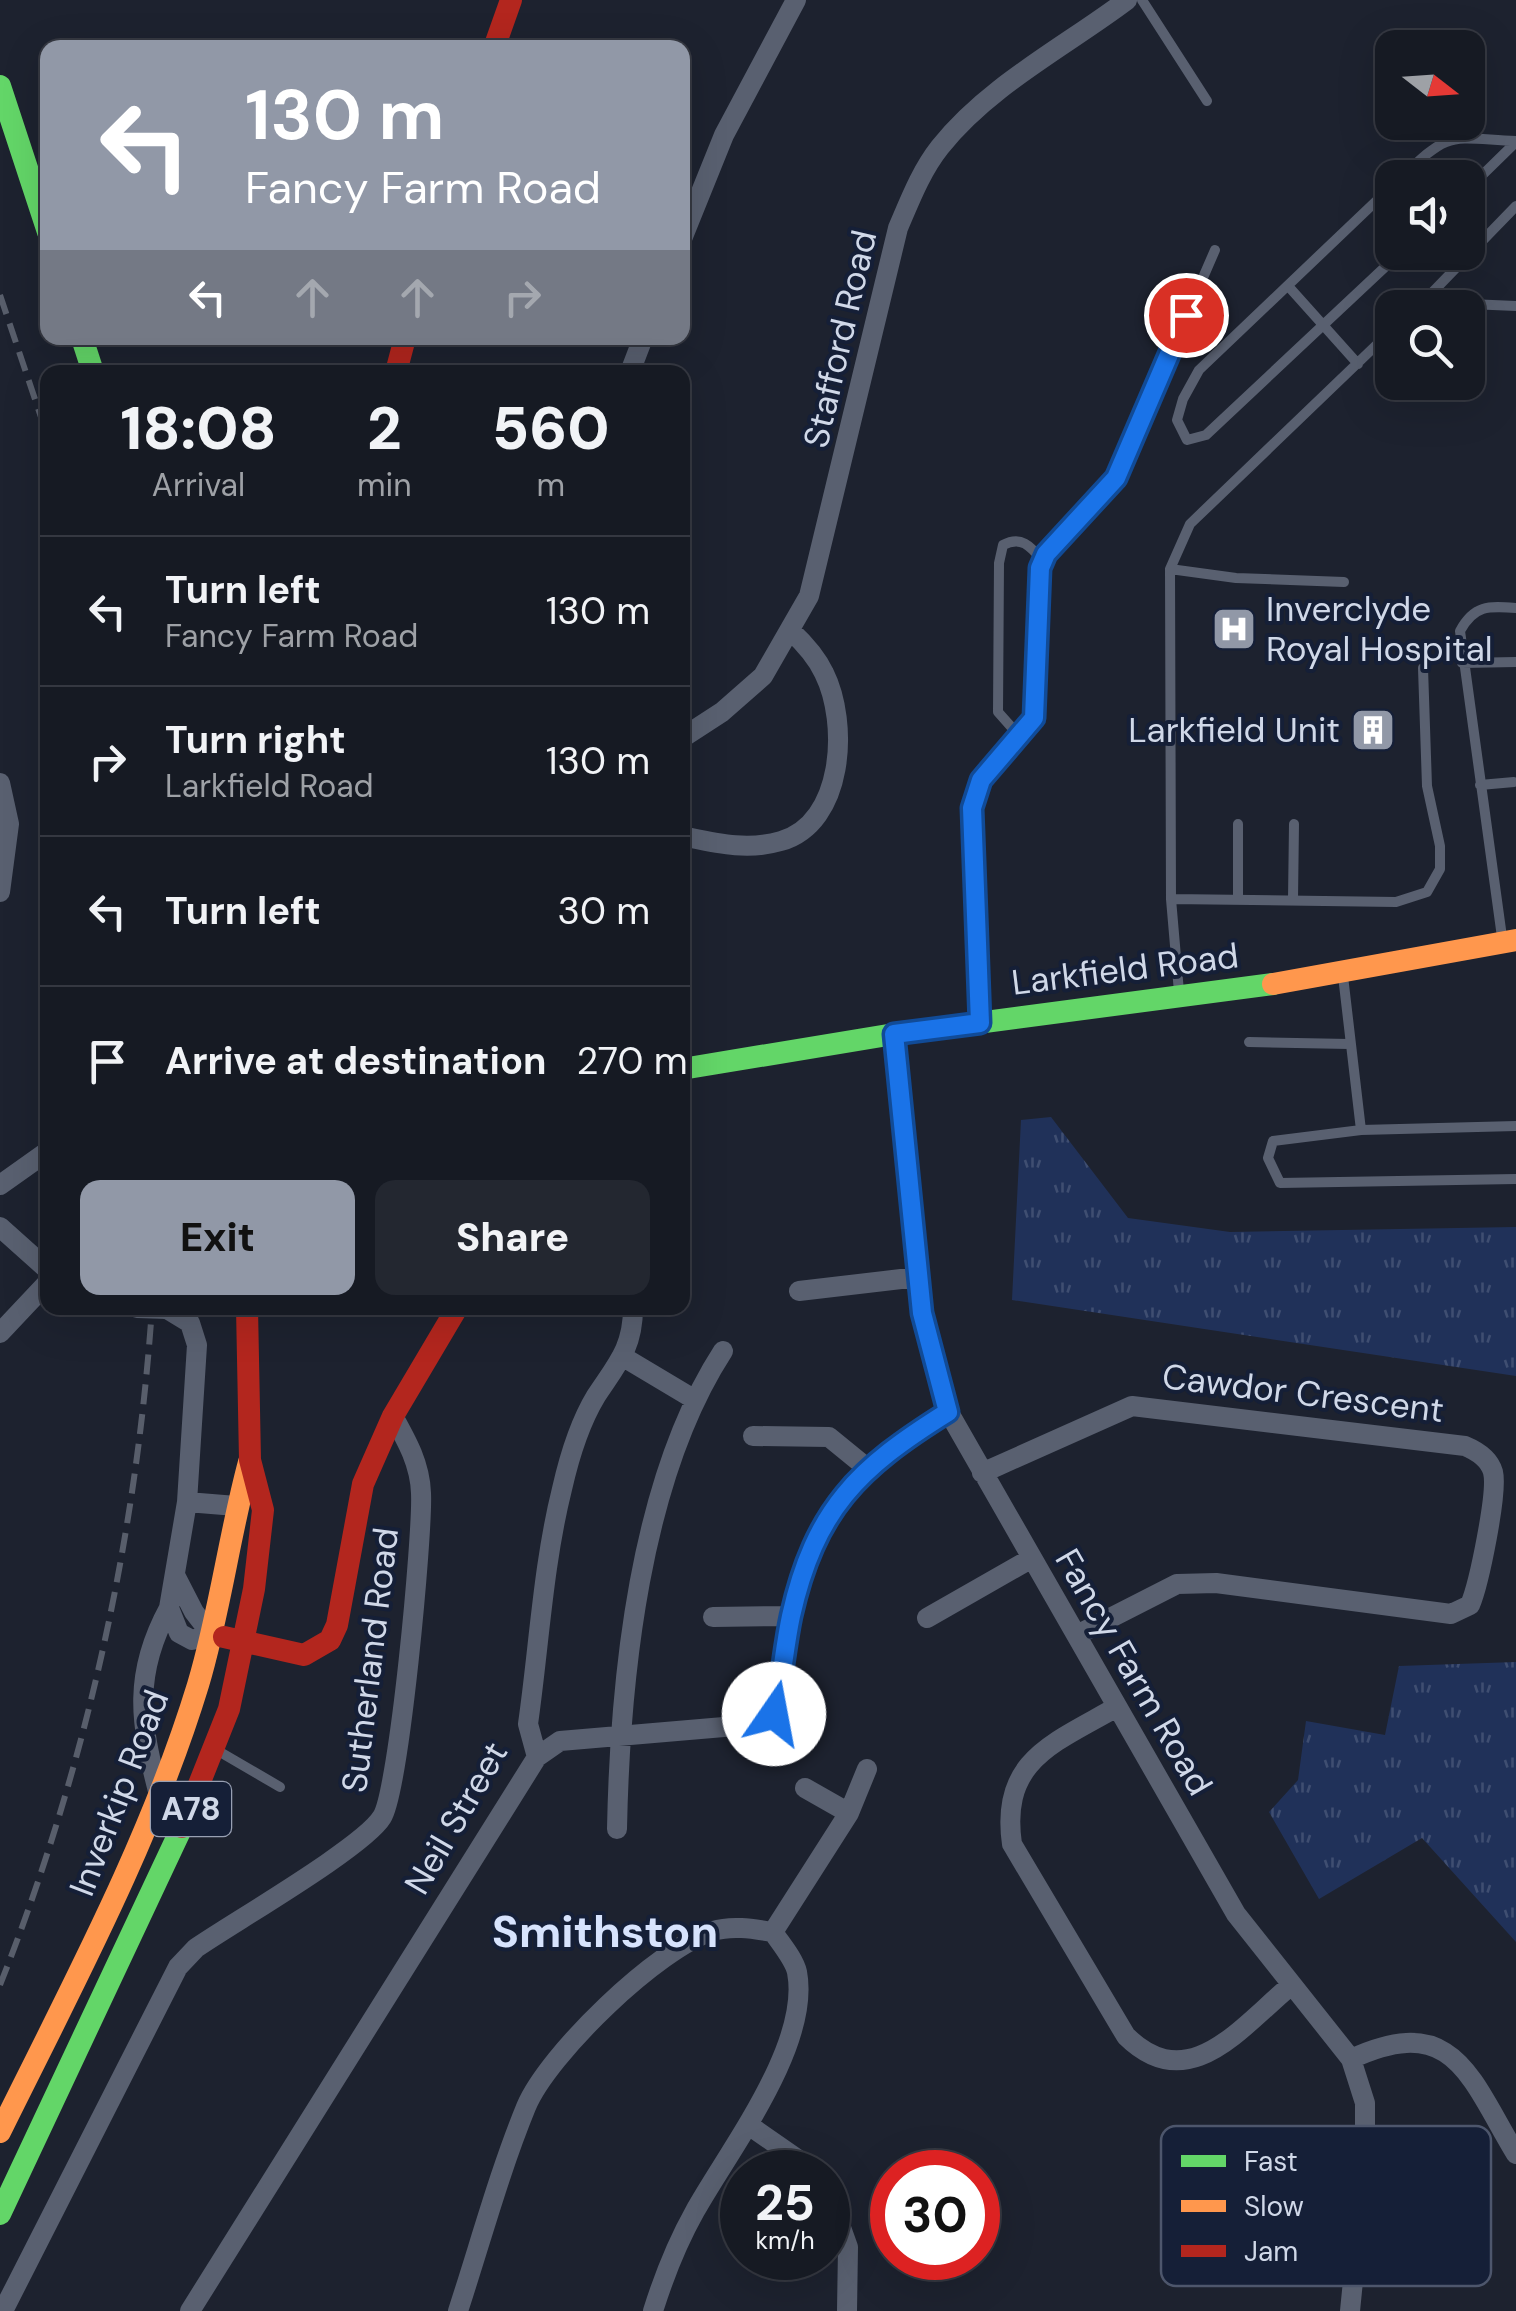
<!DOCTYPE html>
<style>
:root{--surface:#161a23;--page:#232730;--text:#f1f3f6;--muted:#9ea1a6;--line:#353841;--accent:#9198a7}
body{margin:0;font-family:"DM Sans",sans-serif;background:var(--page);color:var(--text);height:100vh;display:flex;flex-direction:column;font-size:38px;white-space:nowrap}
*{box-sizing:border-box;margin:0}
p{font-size:32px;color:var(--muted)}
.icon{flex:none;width:55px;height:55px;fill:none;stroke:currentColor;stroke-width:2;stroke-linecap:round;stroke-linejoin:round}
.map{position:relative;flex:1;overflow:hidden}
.side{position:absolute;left:40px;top:365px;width:650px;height:950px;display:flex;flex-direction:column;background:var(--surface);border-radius:20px;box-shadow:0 10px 40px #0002,0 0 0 2px var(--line)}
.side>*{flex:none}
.guide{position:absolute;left:40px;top:40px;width:650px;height:305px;border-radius:20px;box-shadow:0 10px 40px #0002,0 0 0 2px var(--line);background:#9198a7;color:#fff;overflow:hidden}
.needle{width:65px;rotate:107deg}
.fabs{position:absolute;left:1375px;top:30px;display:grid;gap:20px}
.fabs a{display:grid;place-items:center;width:110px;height:110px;border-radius:20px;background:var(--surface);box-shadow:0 10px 40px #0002,0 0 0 2px var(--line);font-size:50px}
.speed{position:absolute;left:720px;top:2150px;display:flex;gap:20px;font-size:50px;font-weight:700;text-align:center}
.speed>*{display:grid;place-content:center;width:130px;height:130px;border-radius:50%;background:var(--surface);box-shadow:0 10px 40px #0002,0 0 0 2px var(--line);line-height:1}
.speed small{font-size:25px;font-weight:400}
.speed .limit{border:15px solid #d22;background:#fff;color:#111}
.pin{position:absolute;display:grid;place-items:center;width:85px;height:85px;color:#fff;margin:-42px;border:5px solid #fff;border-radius:50%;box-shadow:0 2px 10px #0007}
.me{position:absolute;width:110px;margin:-55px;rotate:12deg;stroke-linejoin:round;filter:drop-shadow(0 0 8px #0008)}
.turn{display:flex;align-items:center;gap:35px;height:210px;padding:0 40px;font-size:45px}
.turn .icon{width:130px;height:130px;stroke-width:2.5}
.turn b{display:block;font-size:70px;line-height:85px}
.lanes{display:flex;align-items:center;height:95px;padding:0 40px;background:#0003;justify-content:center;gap:50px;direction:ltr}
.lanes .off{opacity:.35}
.eta{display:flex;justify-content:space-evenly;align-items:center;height:170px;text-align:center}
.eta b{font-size:60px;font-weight:800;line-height:70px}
.cta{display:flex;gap:20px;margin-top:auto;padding:20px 40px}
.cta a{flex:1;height:115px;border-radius:20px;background:var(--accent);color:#111;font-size:40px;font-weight:800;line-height:115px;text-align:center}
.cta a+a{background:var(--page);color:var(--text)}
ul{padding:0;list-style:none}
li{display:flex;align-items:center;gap:30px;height:150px;padding:0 40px;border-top:2px solid var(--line)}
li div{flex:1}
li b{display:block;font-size:38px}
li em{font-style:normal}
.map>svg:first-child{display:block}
</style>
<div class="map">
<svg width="1516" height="2311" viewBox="0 0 1516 2311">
<defs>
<pattern id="park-tufts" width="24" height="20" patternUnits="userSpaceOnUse" patternTransform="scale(2.5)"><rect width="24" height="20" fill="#203159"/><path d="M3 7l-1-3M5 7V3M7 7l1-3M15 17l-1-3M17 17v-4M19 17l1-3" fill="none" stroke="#3f4e71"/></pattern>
</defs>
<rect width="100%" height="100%" fill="#1d222f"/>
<!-- park -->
<path fill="url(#park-tufts)" d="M1051,1117L1128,1218L1230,1232L1516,1227V1376L1012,1300L1021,1120Z
M1516,1662V1942L1422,1838L1319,1899L1269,1812L1298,1780L1306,1721L1385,1735L1399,1666Z"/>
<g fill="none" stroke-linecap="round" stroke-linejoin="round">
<!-- lane -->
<path stroke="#596070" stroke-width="10" d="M1142,0L1207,101
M1401,178C1451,129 1449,138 1516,141
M1392,186L1199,370L1183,399L1177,420L1187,440L1206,435L1401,252
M1468,189L1516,142
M1289,287L1358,364
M1423,302L1516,206
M1416,308L1423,302L1516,306
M1170,569L1236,578L1344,582
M1462,663L1516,662
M1021,738L998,712L999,563L1003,545C1022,535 1031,547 1043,561
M1480,785L1514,782
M1238,824V898
M1171,899L1396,902L1427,892L1440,869V846L1427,786L1423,668
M1293,899L1294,824
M1502,937L1460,631C1474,605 1488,606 1516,608
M1343,976L1361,1130
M1179,992L1171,899L1170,569L1190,524L1392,330
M980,1017L972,808L981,780L1033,718L1040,568L1046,554L1116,478L1215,250
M1249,1042L1349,1044
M1516,1126L1361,1130L1273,1141L1268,1158L1280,1183L1516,1179
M220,1752L280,1787"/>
<!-- street -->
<path stroke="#596070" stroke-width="20" d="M682,239L724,135L796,0
M630,372L643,338
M682,738L722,712L763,676L809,596L898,228C910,200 921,171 940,147C988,86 1066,46 1127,0
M0,783L9,824L0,892
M682,836C716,843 747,851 781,841C844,823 849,723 824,673C816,656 805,644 791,631
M894,1034L922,1313L948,1411L1236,1914L1351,2059L1365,2103V2160L1350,2311
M0,1185L48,1151
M0,1227L48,1270
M799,1291L918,1277
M167,1309L190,1323L197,1345L187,1502L169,1608L179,1633L192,1640L211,1634L194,1612L176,1577
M0,1333L48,1282
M625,1358L692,1398
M753,1436L829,1437L867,1468
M982,1473L1132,1406L1465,1446C1477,1451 1489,1458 1493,1472C1498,1492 1479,1584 1470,1605L1451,1614L1216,1583L1177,1584L1077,1635
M187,1502L236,1506
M713,1617L791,1616
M927,1618L1032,1558
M1115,1708C1052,1744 1000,1761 1012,1844L1126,2036C1188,2097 1239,2029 1289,1987
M537,1757L560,1741L759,1724L774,1714C782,1682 784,1649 791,1616C815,1508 858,1469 948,1411
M805,1788L849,1813
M158,1791C140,1722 133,1674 169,1608
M617,1829C620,1678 640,1479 723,1351
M773,1932L849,1813L867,1769
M1351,2059C1454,2011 1470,2078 1516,2154
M750,2126L816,2172
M828,2191L848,2247L847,2311
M3,2311L178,1967L196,1948C232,1923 364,1847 382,1817C399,1791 423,1534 421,1493C420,1464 407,1441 393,1416
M190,2311L537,1757L528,1724C539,1647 543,1565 562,1489C569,1458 579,1424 596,1396C617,1364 633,1348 633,1308
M458,2311C480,2244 499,2173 526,2107C548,2054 658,1948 713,1931C732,1925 754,1929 773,1932C781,1944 794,1959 797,1972C811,2045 729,2150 695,2211C677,2243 664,2276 653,2311"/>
<!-- fast -->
<path stroke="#63d668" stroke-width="22" d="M0,86L48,232
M82,338L93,372
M682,1069L894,1034L1273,984
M0,2214L182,1827"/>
<!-- slow -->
<path stroke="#ff974d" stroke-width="22" d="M1273,984L1516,940
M0,2132C72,1986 150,1842 198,1685C220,1612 229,1536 249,1462"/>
<!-- jam -->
<path stroke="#b3261e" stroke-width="22" d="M494,48L511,0
M396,372L405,338
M224,1637L304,1655L330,1640L337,1625L363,1484L393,1416L457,1308
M182,1827L229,1709L254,1589L263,1510L250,1460L247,1308"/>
<!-- rail -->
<path stroke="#585e6b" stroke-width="6" stroke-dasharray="20 10" stroke-linecap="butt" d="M0,295L48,438
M0,1985C86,1768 136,1540 152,1308"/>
<!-- street-bridge -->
<path stroke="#596070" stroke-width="20" d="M137,1308L167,1309"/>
</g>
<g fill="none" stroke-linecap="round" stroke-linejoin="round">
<defs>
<path id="route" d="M774,1714C782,1682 784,1649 791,1616C815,1509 858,1468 948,1412L922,1313L894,1034L980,1023L972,808L981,780L1034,718L1040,568L1046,554L1116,478L1186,315"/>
</defs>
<!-- route casing -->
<use href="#route" stroke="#114b97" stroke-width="25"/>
<!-- route -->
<use href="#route" stroke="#1a73e8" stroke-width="18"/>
</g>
<!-- icons -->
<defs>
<symbol id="hospital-square" viewBox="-11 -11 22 22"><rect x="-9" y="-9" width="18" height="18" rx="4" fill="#9198a7" stroke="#151f37"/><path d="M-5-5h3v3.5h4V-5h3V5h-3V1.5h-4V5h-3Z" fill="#fff"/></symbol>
<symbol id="building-square" viewBox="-11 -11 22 22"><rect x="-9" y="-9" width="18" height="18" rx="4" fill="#9198a7" stroke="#151f37"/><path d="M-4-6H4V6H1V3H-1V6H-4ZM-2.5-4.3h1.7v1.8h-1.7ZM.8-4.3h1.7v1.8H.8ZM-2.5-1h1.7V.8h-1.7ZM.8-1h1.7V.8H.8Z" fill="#fff"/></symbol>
</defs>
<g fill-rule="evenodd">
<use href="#hospital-square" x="1209" y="604" width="50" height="50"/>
<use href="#building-square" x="1348" y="705" width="50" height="50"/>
</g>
<g text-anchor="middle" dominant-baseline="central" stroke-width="8" stroke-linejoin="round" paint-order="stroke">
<!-- shield labels -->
<rect fill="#151f37" stroke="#98a0b3" stroke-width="2.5" x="151" y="1782" width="80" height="54" rx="8"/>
<g font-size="32" font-weight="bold" fill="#d0d8e8">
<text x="191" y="1809">A78</text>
</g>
<!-- street labels -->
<g font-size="35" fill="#d0d8e8" stroke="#151f37">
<text transform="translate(840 339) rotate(-77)">Stafford Road</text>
<text transform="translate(1125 969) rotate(-7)">Larkfield Road</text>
<text transform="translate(1303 1393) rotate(7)">Cawdor Crescent</text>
<text transform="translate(370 1660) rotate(-83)">Sutherland Road</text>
<text transform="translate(1134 1672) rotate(60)">Fancy Farm Road</text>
<text transform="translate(119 1793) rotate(-69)">Inverkip Road</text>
<text transform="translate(456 1818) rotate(-60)">Neil Street</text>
</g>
<!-- poi labels -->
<g font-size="35" fill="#d0d8e8" stroke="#151f37" text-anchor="start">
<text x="1266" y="609">Inverclyde<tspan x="1266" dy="40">Royal Hospital</tspan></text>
<text x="1340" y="730" text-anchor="end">Larkfield Unit</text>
</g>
<!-- district labels -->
<g font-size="45" font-weight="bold" fill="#d7e3fd" stroke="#151f37">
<text x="605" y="1931">Smithston</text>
</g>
</g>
<!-- legend -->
<rect x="1161" y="2126" width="330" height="160" rx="15" fill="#151f37" stroke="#4d566c" stroke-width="2.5"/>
<rect x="1181" y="2155" width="45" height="12" fill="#63d668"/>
<rect x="1181" y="2200" width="45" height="12" fill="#ff974d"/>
<rect x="1181" y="2245" width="45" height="12" fill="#b3261e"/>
<g font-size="28" fill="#d0d8e8">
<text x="1244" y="2171">Fast</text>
<text x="1244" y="2216">Slow</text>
<text x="1244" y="2261">Jam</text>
</g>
</svg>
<div class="fabs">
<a><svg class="needle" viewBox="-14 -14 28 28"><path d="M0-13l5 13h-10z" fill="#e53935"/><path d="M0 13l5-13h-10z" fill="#9ea1a6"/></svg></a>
<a><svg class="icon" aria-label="sound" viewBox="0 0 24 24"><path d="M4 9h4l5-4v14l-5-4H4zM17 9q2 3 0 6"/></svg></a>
<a><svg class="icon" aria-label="search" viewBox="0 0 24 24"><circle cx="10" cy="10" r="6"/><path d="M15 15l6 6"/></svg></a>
</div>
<div class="speed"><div>25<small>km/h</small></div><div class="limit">30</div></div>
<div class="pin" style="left:1186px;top:315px;background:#d93025"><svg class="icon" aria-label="arrive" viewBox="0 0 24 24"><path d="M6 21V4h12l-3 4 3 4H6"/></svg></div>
<svg class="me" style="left:774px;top:1714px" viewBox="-20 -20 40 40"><circle r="19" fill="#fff"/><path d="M0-13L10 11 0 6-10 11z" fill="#1a73e8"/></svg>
<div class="guide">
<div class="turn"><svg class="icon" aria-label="left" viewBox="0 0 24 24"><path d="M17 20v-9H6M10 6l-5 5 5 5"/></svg><div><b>130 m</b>Fancy Farm Road</div></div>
<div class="lanes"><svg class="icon" aria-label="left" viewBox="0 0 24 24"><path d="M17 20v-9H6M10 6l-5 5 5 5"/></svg><svg class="icon off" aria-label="ahead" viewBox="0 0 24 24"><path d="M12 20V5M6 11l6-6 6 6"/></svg><svg class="icon off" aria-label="ahead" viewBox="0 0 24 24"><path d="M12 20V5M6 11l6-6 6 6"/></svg><svg class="icon off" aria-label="right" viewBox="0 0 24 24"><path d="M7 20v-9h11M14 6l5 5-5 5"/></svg></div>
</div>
<section class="side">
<div class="eta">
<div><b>18:08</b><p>Arrival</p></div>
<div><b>2</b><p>min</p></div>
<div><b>560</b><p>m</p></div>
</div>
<ul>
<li><svg class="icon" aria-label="left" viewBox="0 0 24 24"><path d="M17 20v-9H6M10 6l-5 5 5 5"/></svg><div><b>Turn left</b><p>Fancy Farm Road</p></div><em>130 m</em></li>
<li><svg class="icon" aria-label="right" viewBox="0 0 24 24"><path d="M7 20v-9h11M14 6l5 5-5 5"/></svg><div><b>Turn right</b><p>Larkfield Road</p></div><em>130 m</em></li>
<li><svg class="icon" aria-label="left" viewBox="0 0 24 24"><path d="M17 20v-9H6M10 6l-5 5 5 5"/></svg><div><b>Turn left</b></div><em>30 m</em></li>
<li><svg class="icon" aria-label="arrive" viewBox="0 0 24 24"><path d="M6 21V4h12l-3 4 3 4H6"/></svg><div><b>Arrive at destination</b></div><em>270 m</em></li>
</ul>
<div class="cta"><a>Exit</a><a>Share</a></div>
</section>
</div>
